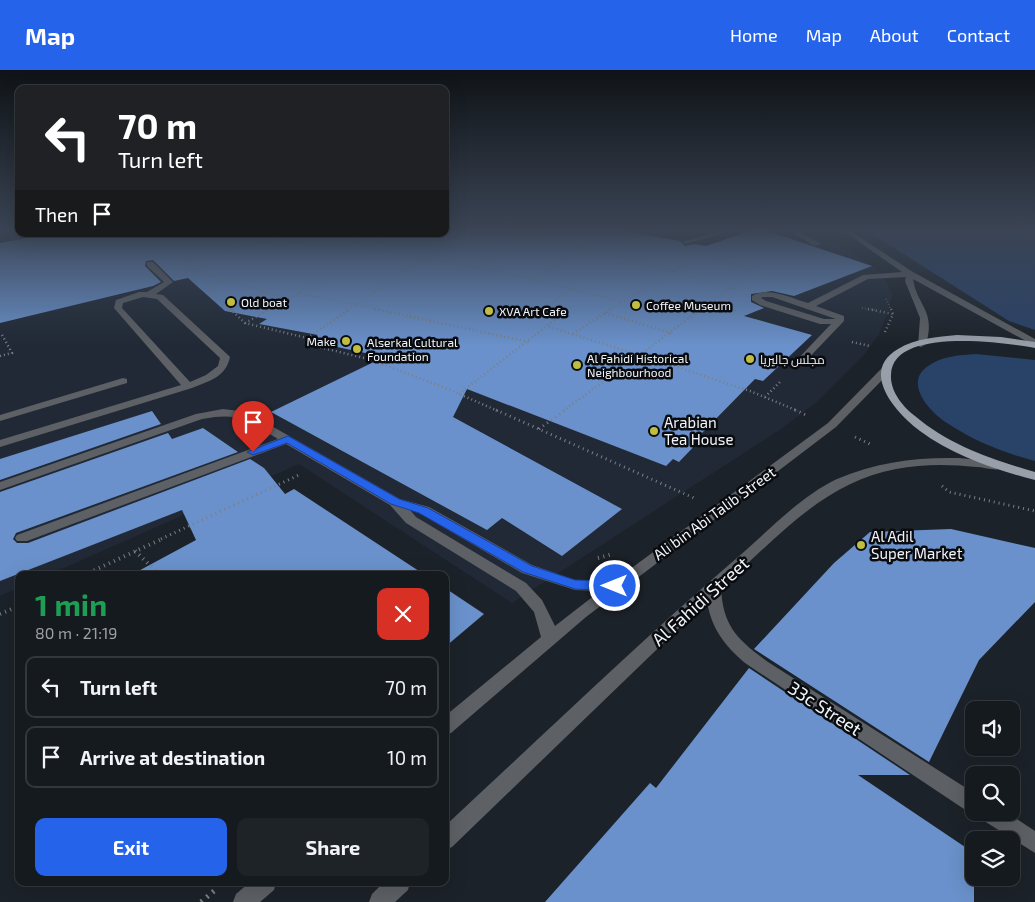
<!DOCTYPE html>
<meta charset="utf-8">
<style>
:root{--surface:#151a1f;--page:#1e2328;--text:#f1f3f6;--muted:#9da1a4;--line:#34383d;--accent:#2563eb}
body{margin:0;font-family:"Exo 2",Cairo,sans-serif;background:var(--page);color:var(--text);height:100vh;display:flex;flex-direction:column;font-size:19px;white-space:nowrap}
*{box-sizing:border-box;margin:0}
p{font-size:16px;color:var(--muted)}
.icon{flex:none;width:28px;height:28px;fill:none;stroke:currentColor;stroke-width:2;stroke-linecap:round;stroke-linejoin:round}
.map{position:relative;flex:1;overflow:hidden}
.panel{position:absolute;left:15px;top:501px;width:434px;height:315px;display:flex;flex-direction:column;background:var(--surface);border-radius:10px;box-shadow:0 5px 20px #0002,0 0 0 1px var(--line)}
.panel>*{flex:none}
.guide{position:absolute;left:15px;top:15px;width:434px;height:152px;border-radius:10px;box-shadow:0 5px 20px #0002,0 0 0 1px var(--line);background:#202124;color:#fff;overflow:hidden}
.buttons{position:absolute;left:965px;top:631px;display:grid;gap:10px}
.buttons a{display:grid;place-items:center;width:55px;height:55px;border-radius:10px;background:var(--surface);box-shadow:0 5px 20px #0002,0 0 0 1px var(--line);font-size:25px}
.pin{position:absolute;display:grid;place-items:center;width:42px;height:42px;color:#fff;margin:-51px -21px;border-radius:50% 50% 50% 0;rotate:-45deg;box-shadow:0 0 5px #0007}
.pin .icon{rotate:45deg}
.me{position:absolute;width:55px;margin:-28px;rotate:270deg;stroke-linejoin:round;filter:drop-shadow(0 0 4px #0008)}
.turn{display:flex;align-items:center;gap:18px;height:105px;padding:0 20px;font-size:22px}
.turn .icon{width:65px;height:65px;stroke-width:2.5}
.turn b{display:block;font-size:35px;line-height:42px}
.then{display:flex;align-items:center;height:48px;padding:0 20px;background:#0003;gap:10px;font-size:19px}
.round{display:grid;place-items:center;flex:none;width:52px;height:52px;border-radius:10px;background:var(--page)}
.head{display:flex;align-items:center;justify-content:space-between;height:85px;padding:0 20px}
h1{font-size:30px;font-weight:700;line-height:38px;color:#1e9e55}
.button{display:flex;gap:10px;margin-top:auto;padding:10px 20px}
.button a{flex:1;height:58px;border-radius:10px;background:var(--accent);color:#fff;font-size:20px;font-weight:700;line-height:58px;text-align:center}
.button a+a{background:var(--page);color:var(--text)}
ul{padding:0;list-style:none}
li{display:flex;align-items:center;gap:15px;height:62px;margin:0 10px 8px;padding:0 10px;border:2px solid var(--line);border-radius:10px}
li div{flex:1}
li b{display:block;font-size:19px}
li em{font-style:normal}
header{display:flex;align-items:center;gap:30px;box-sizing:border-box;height:70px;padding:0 25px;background:var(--accent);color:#fff}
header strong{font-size:24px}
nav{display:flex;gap:28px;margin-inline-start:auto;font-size:18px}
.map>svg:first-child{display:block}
</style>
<header>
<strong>Map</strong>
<nav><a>Home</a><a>Map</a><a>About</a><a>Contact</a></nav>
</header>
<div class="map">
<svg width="1035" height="832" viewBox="0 0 1035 832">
<rect width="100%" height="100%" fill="#1c2229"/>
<!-- built -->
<path fill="#212936" d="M0,160H19V164H445V160H815L874,197L883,205L892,224L888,243L879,264L864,285L817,332L784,357L512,533L299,394L48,505H19V518L0,526Z"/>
<!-- green -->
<path fill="#294268" d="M866,160H1035V260L1009,251Z
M976,284L1035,290V391C1004,383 974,371 947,353C930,342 903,313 928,296C942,286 960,285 976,284Z"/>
<!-- building -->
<path fill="#6a91cb" d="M445,160H618L680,171L685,176L694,174L706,176L753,160H764L872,196L794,226L772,221L751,224V232L764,238L744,246L812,265L763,311L755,309L700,365L704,366L679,392L673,389L666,396L467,319L453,347L622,439L562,486L502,448L487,460L271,342L384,287L309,271L318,265L259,254L267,249L225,241L188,208L174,211L153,190L146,191L145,196L161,212L153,216L0,253V173L50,164H445Z
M152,341L161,354L0,410V389Z
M203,358L238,382L16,463L13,469L17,473H28L250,389L264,398L285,424L294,419L425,505H131L196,470L182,440L0,511V422L168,363L172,369Z
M951,459L1035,478V532L979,590L929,692L754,579L834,493L870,462Z
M445,518L484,544L445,577Z
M749,598L910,705H858L974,783V832H545L650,713L656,718Z"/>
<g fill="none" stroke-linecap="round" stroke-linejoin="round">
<!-- path-far4 -->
<path stroke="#7a8086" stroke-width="2" stroke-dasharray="0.5 2.5" stroke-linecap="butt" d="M491,160L615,185L738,220
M624,160L665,170
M339,164L372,178L503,202L622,232
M404,164L450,170
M287,167L300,174
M369,178L392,164
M716,188L754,202
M182,191L298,164
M478,196L510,175L542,160
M189,198L288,229L267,240
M225,209L206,218L231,240
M536,209L609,160
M300,222L330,207
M288,229L299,223L381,240
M886,229L891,240
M709,233L735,240
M862,238L875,240
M233,240L266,222
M348,240L465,160
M564,240L547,236L573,218
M609,240L686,194
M700,240L742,209"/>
<!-- path-far3 -->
<path stroke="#7a8086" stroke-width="2.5" stroke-dasharray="1 3" stroke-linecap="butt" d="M230,239L245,253L307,268V274L368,289L443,317L498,341
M375,239L529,272
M701,239L640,285L750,321L798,341
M731,239L737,241
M868,239L893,244
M232,241L235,239
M605,243L671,263
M245,253L270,239
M549,257L640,285
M885,262L893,244L891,239
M573,264L611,239
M307,268L350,239
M852,272L870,276
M0,286L12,283L1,263
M459,324L566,241L559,239
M765,327L780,312
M563,341L640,285"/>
<!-- path-far2 -->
<path stroke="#7a8086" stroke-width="3" stroke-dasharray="1 4" stroke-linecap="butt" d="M496,340L694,428
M795,340L806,345
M539,359L565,340
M855,367L872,375
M942,416L949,422L1035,441
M161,469L299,405"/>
<!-- path-far1 -->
<path stroke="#7a8086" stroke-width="4" stroke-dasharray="1 4.5" stroke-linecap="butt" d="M135,481L160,505
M598,488L613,484
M84,505L164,468
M0,544L19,536"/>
<!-- path -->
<path stroke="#7a8086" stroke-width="5" stroke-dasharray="2 5.5" stroke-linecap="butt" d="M201,832L214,821"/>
<!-- minor -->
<path fill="#5d6064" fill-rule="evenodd" d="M724,160H734L686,174L682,172Z
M789,160H797L821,174L814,176Z
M842,160H849L913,202L1035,269V276L913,209C917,236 936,240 926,274L921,277L918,276L920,248L905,211L906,207L868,209L816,236L844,246V251L800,297H794V293L831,254H820L760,235L752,230V226C768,216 791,228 808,233L863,205L902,202ZM763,227H772L836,249H824L766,231L761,228Z
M147,192H153L173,212L156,224L163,225L228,285L230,287C226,307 209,311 192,318L0,377V370L181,315L114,238L116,230L139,222H147L164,212L147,196ZM143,227L157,229L220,288L218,296L206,305L190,312L122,238L123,233Z
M886,297L891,300L890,302L836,357L586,547L451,663L445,665V646L541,567L534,542L516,521L406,453L390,435L286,374L27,471H17L15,468L17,465L278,369C245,350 241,342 202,349L0,420V412L196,344L223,339L247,342L400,429L429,437L532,495L575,510L614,511L828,353L882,298ZM410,440L419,443L522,503L575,520L600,521L555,556L542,530L526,513L416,447Z
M123,308L127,309V313L0,351V345Z
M959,388L999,392L1005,396C999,403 985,397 976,397C949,394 922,394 896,399C823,412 774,471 721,518C723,557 738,570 768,592L974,723V742H976L974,743L967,741L745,593C725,576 711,558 707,531L452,777L445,780V756C540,668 633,578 731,493C765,465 797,428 837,409C876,392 917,387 959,388Z
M978,742H1006L1035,761V783L981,749Z
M250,812H276L274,820L260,832H233L236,824Z
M384,812H410L408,820L395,832H369L372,824Z"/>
<!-- major -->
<path fill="#999fa8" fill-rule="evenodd" d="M957,265L1001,267L1035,272V278C1006,273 892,256 891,305C890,321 903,337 915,346C949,375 993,390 1035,402V410C996,400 952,385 920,361C896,343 859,302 898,279C916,268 937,267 957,265Z"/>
</g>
<!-- sky -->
<linearGradient id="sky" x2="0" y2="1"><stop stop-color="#0f1317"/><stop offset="0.58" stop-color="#3a4454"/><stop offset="1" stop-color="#3a4454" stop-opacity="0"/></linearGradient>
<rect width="1035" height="276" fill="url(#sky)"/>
<!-- route -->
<path fill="#2563eb" stroke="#184099" d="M288,366L399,429L428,438L532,496L575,510L615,511L622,516L615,521L575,519L523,502L419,443L391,434L287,373L253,385L247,382Z"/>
<!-- markers -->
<g fill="#c0be40" stroke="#090b0e" stroke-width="2">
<circle cx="231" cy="232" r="5"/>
<circle cx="636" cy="235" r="5"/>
<circle cx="489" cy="241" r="5"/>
<circle cx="346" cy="271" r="5"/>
<circle cx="357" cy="279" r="5"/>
<circle cx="750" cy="289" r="5"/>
<circle cx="577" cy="295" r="5"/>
<circle cx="654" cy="361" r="5"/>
<circle cx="861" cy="475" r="5"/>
</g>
<g text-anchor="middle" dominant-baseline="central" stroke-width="5" stroke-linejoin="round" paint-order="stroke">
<!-- far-poi labels -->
<g font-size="12" fill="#f1f5fa" stroke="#090b0e" text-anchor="start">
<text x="241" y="232">Old boat</text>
<text x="646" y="235">Coffee Museum</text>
<text x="499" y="241">XVA Art Cafe</text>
<text x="336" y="271" text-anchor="end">Make</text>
<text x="367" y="272">Alserkal Cultural<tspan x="367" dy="14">Foundation</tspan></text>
<text x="587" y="288">Al Fahidi Historical<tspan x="587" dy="14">Neighbourhood</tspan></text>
<text x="760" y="289">مجلس جاليريا</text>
</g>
<!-- poi labels -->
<g font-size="15" fill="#f1f5fa" stroke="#090b0e" text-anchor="start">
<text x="664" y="352">Arabian<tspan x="664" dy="17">Tea House</tspan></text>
<text x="871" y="466">Al Adil<tspan x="871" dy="17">Super Market</tspan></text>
</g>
<!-- street labels -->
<g font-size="15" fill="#f1f5fa" stroke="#090b0e">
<text transform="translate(714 443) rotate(-36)">Ali bin Abi Talib Street</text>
</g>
<!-- near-street labels -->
<g font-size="18" fill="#f1f5fa" stroke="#090b0e">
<text transform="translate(700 531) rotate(-42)">Al Fahidi Street</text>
<text transform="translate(825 638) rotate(33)">33c Street</text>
</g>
</g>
</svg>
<div class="buttons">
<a><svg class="icon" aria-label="sound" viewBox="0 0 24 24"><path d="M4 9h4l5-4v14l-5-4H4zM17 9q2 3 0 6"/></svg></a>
<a><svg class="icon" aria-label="search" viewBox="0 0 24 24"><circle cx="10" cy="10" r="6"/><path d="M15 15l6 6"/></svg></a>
<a><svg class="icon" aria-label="layers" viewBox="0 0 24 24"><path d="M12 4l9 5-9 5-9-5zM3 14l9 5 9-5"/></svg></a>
</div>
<div class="pin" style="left:253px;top:382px;background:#d93025"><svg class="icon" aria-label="arrive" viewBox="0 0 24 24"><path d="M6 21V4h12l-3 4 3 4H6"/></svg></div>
<svg class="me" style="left:615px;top:516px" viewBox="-20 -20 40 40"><circle r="17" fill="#2563eb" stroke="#fff" stroke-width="3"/><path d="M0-11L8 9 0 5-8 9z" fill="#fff"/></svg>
<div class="guide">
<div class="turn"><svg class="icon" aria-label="left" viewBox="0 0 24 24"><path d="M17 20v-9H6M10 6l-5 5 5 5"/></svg><div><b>70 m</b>Turn left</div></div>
<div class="then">Then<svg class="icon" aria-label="arrive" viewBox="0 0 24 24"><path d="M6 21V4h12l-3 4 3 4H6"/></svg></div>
</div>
<section class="panel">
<div class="head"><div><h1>1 min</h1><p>80 m · 21:19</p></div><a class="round" style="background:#d93025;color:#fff"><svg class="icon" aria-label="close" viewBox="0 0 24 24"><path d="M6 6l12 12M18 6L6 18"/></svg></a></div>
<ul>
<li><svg class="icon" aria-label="left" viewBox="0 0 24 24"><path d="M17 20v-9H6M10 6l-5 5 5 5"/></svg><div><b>Turn left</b></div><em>70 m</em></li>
<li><svg class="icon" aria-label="arrive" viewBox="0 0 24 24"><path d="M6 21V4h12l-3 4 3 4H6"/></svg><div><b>Arrive at destination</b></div><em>10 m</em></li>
</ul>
<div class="button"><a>Exit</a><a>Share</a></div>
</section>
</div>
